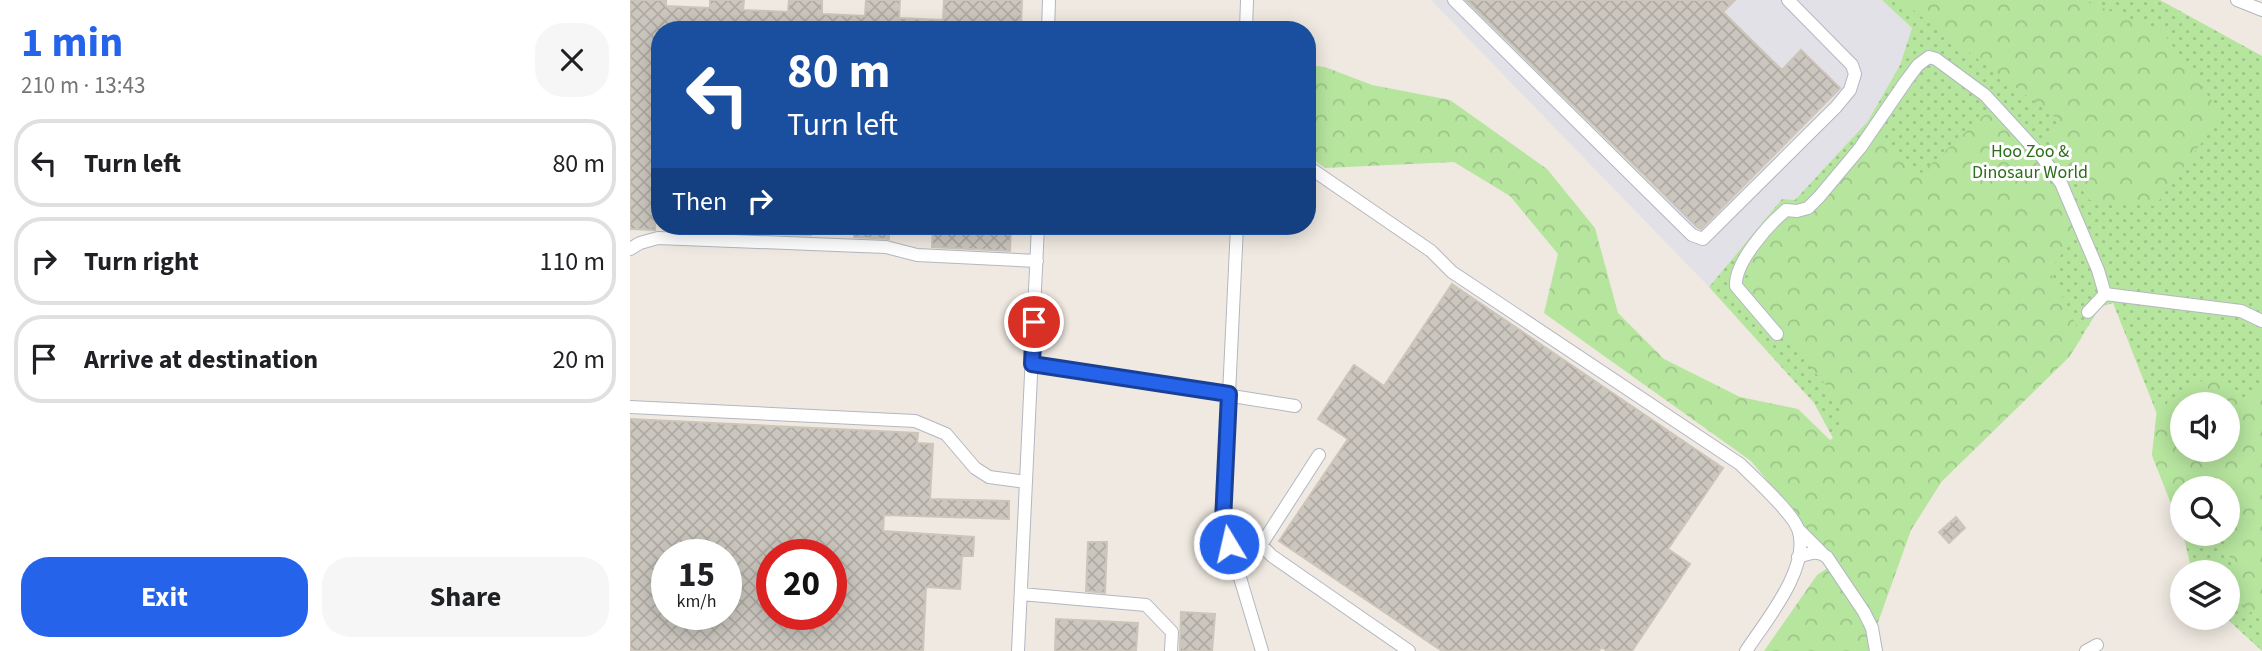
<!DOCTYPE html>
<meta charset="utf-8">
<style>
:root{--surface:#fff;--page:#f6f6f6;--text:#202124;--muted:#757577;--line:#e0e0e0;--accent:#2563eb}
body{margin:0;font-family:"Source Sans 3",sans-serif;background:var(--page);color:var(--text);height:100vh;display:flex;flex-direction:column;font-size:26px;white-space:nowrap}
*{box-sizing:border-box;margin:0}
p{font-size:23px;color:var(--muted)}
.icon{flex:none;width:38px;height:38px;fill:none;stroke:currentColor;stroke-width:2;stroke-linecap:round;stroke-linejoin:round}
.map{position:relative;flex:1;overflow:hidden}
.drawer{display:flex;flex-direction:column;background:var(--surface);width:630px}
.drawer>*{flex:none}
.top-card{position:absolute;left:21px;top:21px;width:665px;height:214px;border-radius:28px;box-shadow:0 4px 18px #0003;background:#1a4fa0;color:#fff;overflow:hidden}
.controls{position:absolute;left:1540px;top:392px;display:grid;gap:14px}
.controls a{display:grid;place-items:center;width:70px;height:70px;border-radius:50%;background:var(--surface);box-shadow:0 4px 18px #0003;font-size:35px}
.speed{position:absolute;left:21px;top:539px;display:flex;gap:14px;font-size:35px;font-weight:700;text-align:center}
.speed>*{display:grid;place-content:center;width:91px;height:91px;border-radius:50%;background:var(--surface);box-shadow:0 4px 18px #0003;line-height:1}
.speed small{font-size:18px;font-weight:400}
.speed .limit{border:10px solid #d22;background:#fff;color:#111}
.pin{position:absolute;display:grid;place-items:center;width:60px;height:60px;color:#fff;margin:-30px;border:4px solid #fff;border-radius:50%;box-shadow:0 2px 7px #0007}
.me{position:absolute;width:77px;margin:-38px;rotate:351deg;stroke-linejoin:round;filter:drop-shadow(0 0 5px #0008)}
.turn{display:flex;align-items:center;gap:24px;height:147px;padding:0 21px;font-size:32px}
.turn .icon{width:91px;height:91px;stroke-width:2.5}
.turn b{display:block;font-size:49px;line-height:60px}
.then{display:flex;align-items:center;height:66px;padding:0 21px;background:#0003;gap:14px;font-size:26px}
.round{display:grid;place-items:center;flex:none;width:74px;height:74px;border-radius:28px;background:var(--page)}
.overview{display:flex;align-items:center;justify-content:space-between;height:119px;padding:0 21px}
h1{font-size:42px;font-weight:700;line-height:52px;color:var(--accent)}
.cta{display:flex;gap:14px;margin-top:auto;padding:14px 21px}
.cta a{flex:1;height:80px;border-radius:28px;background:var(--accent);color:#fff;font-size:28px;font-weight:700;line-height:80px;text-align:center}
.cta a+a{background:var(--page);color:var(--text)}
ul{padding:0;list-style:none}
li{display:flex;align-items:center;gap:21px;height:88px;margin:0 14px 10px;padding:0 7px;border:4px solid var(--line);border-radius:28px}
li div{flex:1}
li b{display:block;font-size:26px}
li em{font-style:normal}
main{display:flex;flex:1;min-height:0}
.map>svg:first-child{display:block}
</style>
<main>
<section class="drawer">
<div class="overview"><div><h1>1 min</h1><p>210 m · 13:43</p></div><a class="round"><svg class="icon" aria-label="close" viewBox="0 0 24 24"><path d="M6 6l12 12M18 6L6 18"/></svg></a></div>
<ul>
<li><svg class="icon" aria-label="left" viewBox="0 0 24 24"><path d="M17 20v-9H6M10 6l-5 5 5 5"/></svg><div><b>Turn left</b></div><em>80 m</em></li>
<li><svg class="icon" aria-label="right" viewBox="0 0 24 24"><path d="M7 20v-9h11M14 6l5 5-5 5"/></svg><div><b>Turn right</b></div><em>110 m</em></li>
<li><svg class="icon" aria-label="arrive" viewBox="0 0 24 24"><path d="M6 21V4h12l-3 4 3 4H6"/></svg><div><b>Arrive at destination</b></div><em>20 m</em></li>
</ul>
<div class="cta"><a>Exit</a><a>Share</a></div>
</section>
<div class="map">
<svg width="1632" height="651" viewBox="0 0 1632 651">
<defs>
<pattern id="grass-dots" width="8" height="8" patternUnits="userSpaceOnUse" patternTransform="scale(1.75)"><rect width="8" height="8" fill="#b6e59e"/><path d="M2 2h.1M6 6h.1" fill="none" stroke="#9dc588" stroke-width="1.8" stroke-linecap="round"/></pattern>
<pattern id="forest-crowns" width="20" height="18" patternUnits="userSpaceOnUse" patternTransform="scale(1.75)"><rect width="20" height="18" fill="#b6e59e"/><path d="M2 6a3 3 0 1 1 6 0M12 15a3 3 0 1 1 6 0" fill="none" stroke="#9dc588"/></pattern>
<pattern id="building-cross-hatch" width="8" height="8" patternUnits="userSpaceOnUse" patternTransform="scale(1.75)"><rect width="8" height="8" fill="#cbc7bf"/><path d="M0 0l8 8M0 8l8-8" fill="none" stroke="#afaba4"/></pattern>
</defs>
<rect width="100%" height="100%" fill="#efe9e1"/>
<!-- industrial -->
<path fill="#e3e1e8" d="M801,0H1252L1282,28L1270,65L1238,121L1165,200H1152L1079,287Z"/>
<!-- grass -->
<path fill="url(#grass-dots)" fill-rule="evenodd" d="M1252,0H1530L1632,56V651L1596,618L1598,572H1562L1553,534H1598V488H1552V531L1522,455L1527,414L1483,303L1470,307L1439,357L1312,481L1260,543L1184,403L1079,287L1152,199L1165,200L1238,121L1270,65L1282,28ZM1552,404H1598V450H1552Z"/>
<!-- forest -->
<path fill="url(#forest-crowns)" fill-rule="evenodd" d="M1265,0H1452L1532,31L1592,115L1525,206L1459,200L1416,137L1429,120L1280,8Z
M677,65L695,67L742,85L820,100L917,169L965,228L988,313L1034,359L1110,397L1168,409L1200,440L1217,428L1205,396L1115,289L1123,254L1243,126L1290,174L1362,108L1414,165L1447,230L1420,272L1452,337L1439,357L1312,481L1281,530L1246,628L1248,651H1134L1187,575L1205,563L1121,461L914,313L928,254L880,196L824,162L695,168L677,155Z
M1584,373L1609,402L1632,389V606L1616,615L1593,534H1598V488H1552V500L1540,501L1522,455L1527,409ZM1552,404H1598V450H1552Z"/>
<!-- building -->
<path fill="url(#building-cross-hatch)" stroke="#cbc5ba" stroke-width="2" fill-rule="evenodd" d="M0,0H36V6L80,8V0H114L113,10L158,12L159,0H192V14L235,16L236,0H270L269,18L313,20L314,0H392L391,30H30V141L25,230L0,229Z
M836,0H1105L1093,12L1152,70L1171,50L1210,88L1071,229L1067,227Z
M147,226H181V235L147,234Z
M224,226H259V239L224,237Z
M303,226H381L380,251L302,247Z
M822,284L1093,468L1038,549L1060,564L1002,651H977L971,647L969,651H812L649,541L718,439L688,419L724,365L754,386Z
M0,419L288,433L287,443L303,444L300,499L379,501V519L254,515L253,531L344,537L343,556H332L330,589L296,587L293,651H0ZM37,555H96V614H37ZM142,555H201V614H142Z
M1326,517L1335,528L1319,543L1309,532Z
M458,542H477L475,593L456,591Z
M551,612L585,614L582,651H550Z
M426,619L508,623L506,651H425Z"/>
<g fill="none" stroke-linecap="round" stroke-linejoin="round">
<defs>
<path id="minor" d="M824,0L1062,235L1073,239L1206,107L1220,90L1225,74L1222,65L1158,0
M1607,0L1632,10
M418,30L419,0
M616,30L617,0
M677,166L801,251L822,272L1110,464C1124,478 1162,512 1168,529C1182,566 1135,622 1116,651
M607,226L593,521L632,651
M0,249L10,243L28,238L256,247L287,255L407,261
M1458,312L1475,294
M1147,334L1106,286C1104,263 1139,224 1156,210L1167,211L1178,208L1189,197L1230,148L1276,81L1288,65L1299,57L1306,59L1355,95L1412,157L1431,183L1468,270L1475,294L1611,311L1632,321
M402,364L665,406
M0,407L285,421L316,434L345,468L359,477L396,482
M593,521L631,545L689,455
M1168,529L1192,553
M631,545L642,556L779,651
M1168,557C1178,554 1187,549 1197,557L1234,612L1242,628L1246,651
M391,594L516,605L542,632L541,651
M388,651L408,226
M1456,651L1467,645"/>
</defs>
<!-- minor casing -->
<use href="#minor" stroke="#b4b7c1" stroke-width="14"/>
<!-- minor -->
<use href="#minor" stroke="#fff" stroke-width="12"/>
</g>
<g fill="none" stroke-linecap="round" stroke-linejoin="round">
<defs>
<path id="route" d="M404,322L402,364L599,394L593,521L599,544"/>
</defs>
<!-- route casing -->
<use href="#route" stroke="#184099" stroke-width="18"/>
<!-- route -->
<use href="#route" stroke="#2563eb" stroke-width="12"/>
</g>
<g text-anchor="middle" dominant-baseline="central" stroke-width="6" stroke-linejoin="round" paint-order="stroke">
<!-- park labels -->
<g font-size="18" fill="#2c6e1b" stroke="#fff">
<text x="1400" y="151">Hoo Zoo &amp;<tspan x="1400" dy="21">Dinosaur World</tspan></text>
</g>
</g>
</svg>
<div class="controls">
<a><svg class="icon" aria-label="sound" viewBox="0 0 24 24"><path d="M4 9h4l5-4v14l-5-4H4zM17 9q2 3 0 6"/></svg></a>
<a><svg class="icon" aria-label="search" viewBox="0 0 24 24"><circle cx="10" cy="10" r="6"/><path d="M15 15l6 6"/></svg></a>
<a><svg class="icon" aria-label="layers" viewBox="0 0 24 24"><path d="M12 4l9 5-9 5-9-5zM3 14l9 5 9-5"/></svg></a>
</div>
<div class="speed"><div>15<small>km/h</small></div><div class="limit">20</div></div>
<div class="pin" style="left:404px;top:322px;background:#d93025"><svg class="icon" aria-label="arrive" viewBox="0 0 24 24"><path d="M6 21V4h12l-3 4 3 4H6"/></svg></div>
<svg class="me" style="left:599px;top:544px" viewBox="-20 -20 40 40"><circle r="17" fill="#2563eb" stroke="#fff" stroke-width="3"/><path d="M0-11L8 9 0 5-8 9z" fill="#fff"/></svg>
<div class="top-card">
<div class="turn"><svg class="icon" aria-label="left" viewBox="0 0 24 24"><path d="M17 20v-9H6M10 6l-5 5 5 5"/></svg><div><b>80 m</b>Turn left</div></div>
<div class="then">Then<svg class="icon" aria-label="right" viewBox="0 0 24 24"><path d="M7 20v-9h11M14 6l5 5-5 5"/></svg></div>
</div>
</div>
</main>
